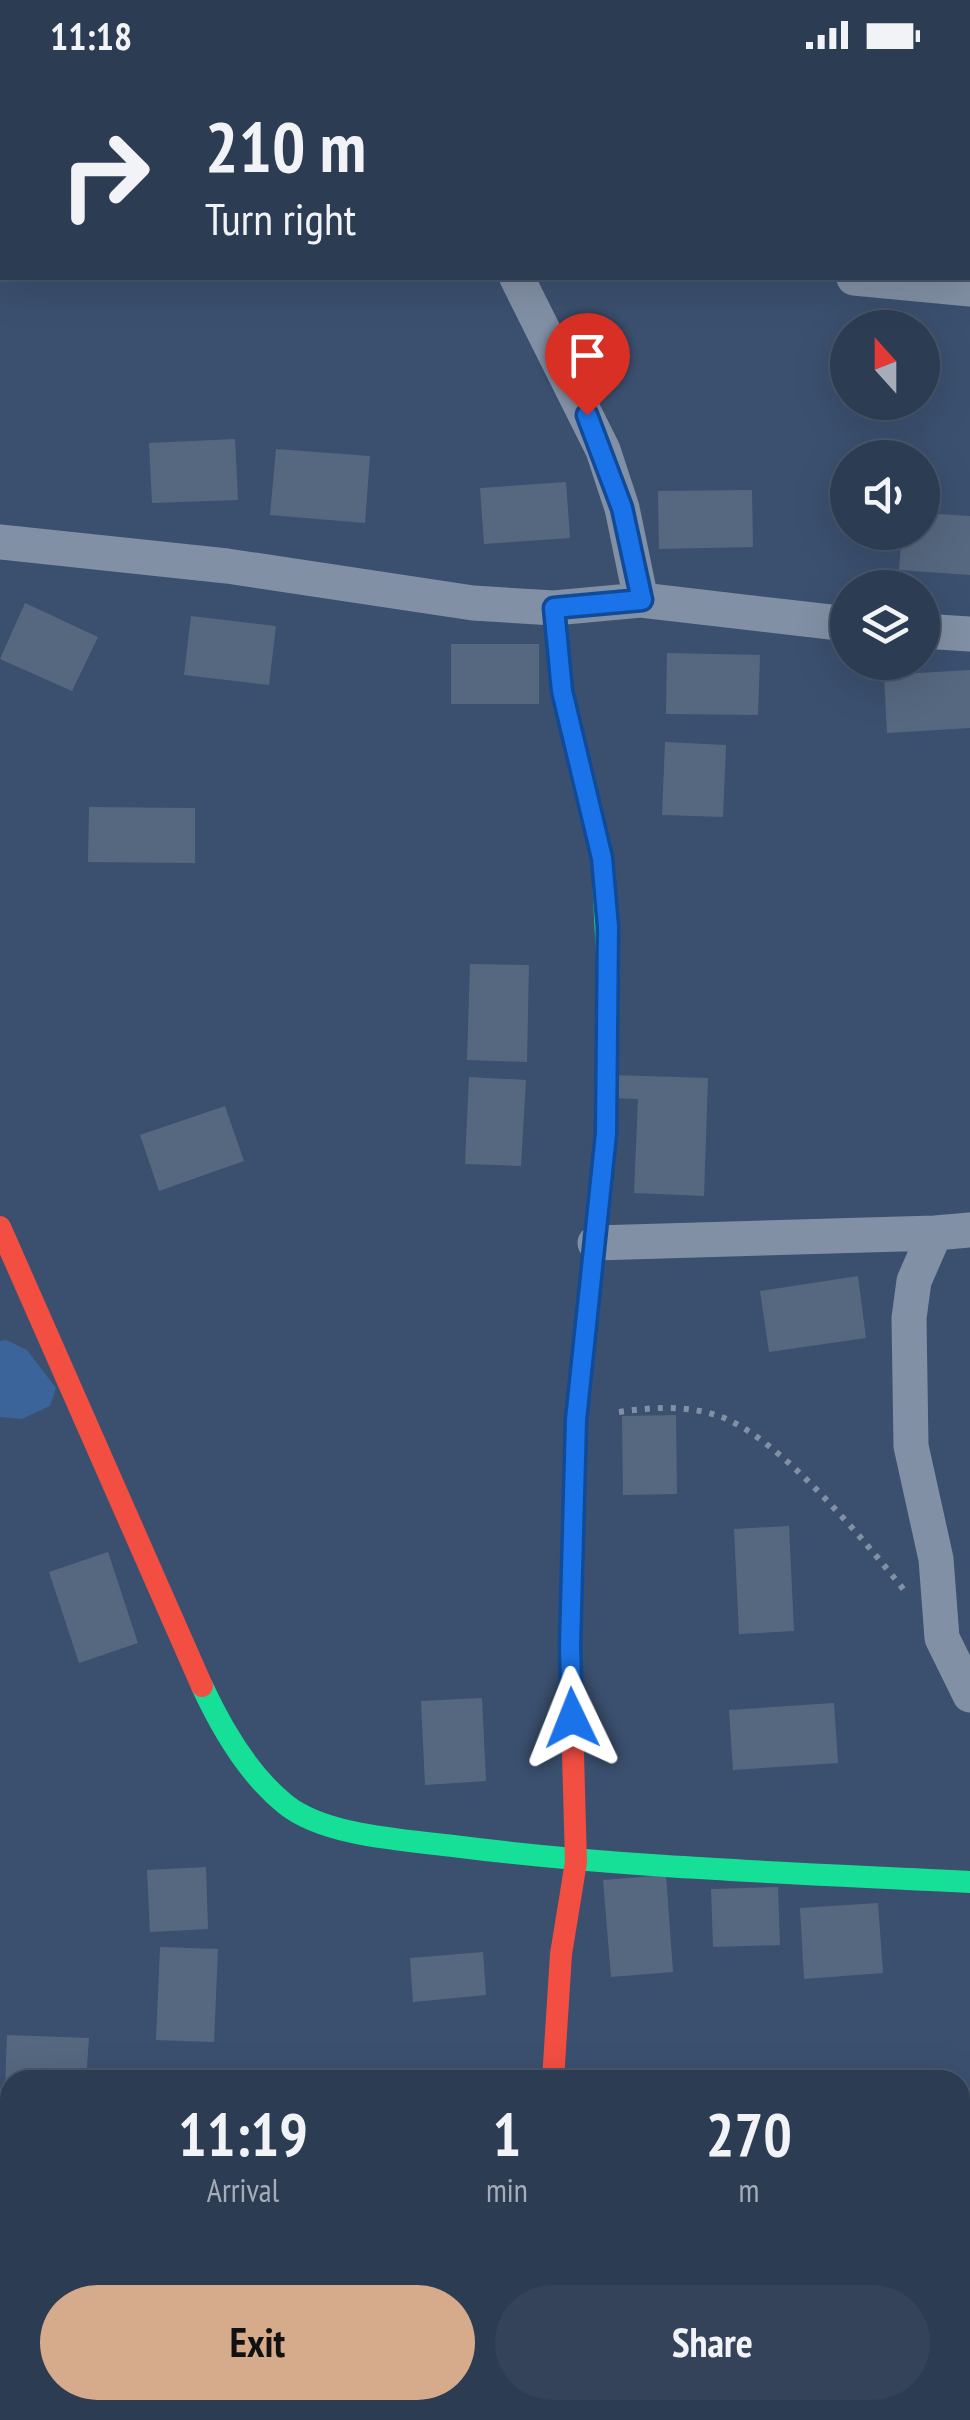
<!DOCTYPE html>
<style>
:root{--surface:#2c3c53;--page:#34435a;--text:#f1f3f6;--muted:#a6adb8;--line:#48566a;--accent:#d6ab8b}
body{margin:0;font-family:"PT Sans Narrow",sans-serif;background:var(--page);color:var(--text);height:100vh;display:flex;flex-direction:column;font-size:38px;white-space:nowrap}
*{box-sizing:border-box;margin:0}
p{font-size:32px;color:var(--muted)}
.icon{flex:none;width:55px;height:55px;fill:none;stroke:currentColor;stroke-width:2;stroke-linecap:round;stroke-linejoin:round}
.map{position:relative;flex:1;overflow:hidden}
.sheet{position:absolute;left:0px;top:2000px;width:970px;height:350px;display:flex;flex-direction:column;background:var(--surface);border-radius:30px 30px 0 0;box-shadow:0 10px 40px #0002,0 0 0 2px var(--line)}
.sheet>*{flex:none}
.top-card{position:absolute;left:0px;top:0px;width:970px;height:210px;box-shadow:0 10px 40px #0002,0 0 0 2px var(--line);background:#2c3c53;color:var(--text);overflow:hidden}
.needle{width:65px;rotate:339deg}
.fabs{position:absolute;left:830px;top:240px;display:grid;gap:20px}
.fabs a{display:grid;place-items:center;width:110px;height:110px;border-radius:50%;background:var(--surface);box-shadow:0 10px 40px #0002,0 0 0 2px var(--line);font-size:50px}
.pin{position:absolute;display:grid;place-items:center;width:85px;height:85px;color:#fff;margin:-102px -42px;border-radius:50% 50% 50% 0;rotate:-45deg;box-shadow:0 0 10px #0007}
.pin .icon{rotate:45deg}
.me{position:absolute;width:110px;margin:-55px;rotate:358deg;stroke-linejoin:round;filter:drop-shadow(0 0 8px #0008)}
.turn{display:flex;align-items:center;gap:35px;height:210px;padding:0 40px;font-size:45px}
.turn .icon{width:130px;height:130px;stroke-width:2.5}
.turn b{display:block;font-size:70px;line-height:85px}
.eta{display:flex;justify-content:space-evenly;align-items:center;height:170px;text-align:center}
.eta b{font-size:60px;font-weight:800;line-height:70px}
.cta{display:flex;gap:20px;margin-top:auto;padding:20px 40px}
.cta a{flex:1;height:115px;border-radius:60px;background:var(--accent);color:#111;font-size:40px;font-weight:800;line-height:115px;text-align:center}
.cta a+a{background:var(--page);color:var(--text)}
.status{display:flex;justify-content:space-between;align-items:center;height:70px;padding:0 50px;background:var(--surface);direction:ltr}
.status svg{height:28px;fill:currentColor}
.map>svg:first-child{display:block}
</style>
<div class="status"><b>11:18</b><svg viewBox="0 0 49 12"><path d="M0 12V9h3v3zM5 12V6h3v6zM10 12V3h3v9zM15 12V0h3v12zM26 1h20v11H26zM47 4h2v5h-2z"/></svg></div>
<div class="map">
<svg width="970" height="2350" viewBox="0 0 970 2350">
<rect width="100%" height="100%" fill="#3b506f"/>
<!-- green -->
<path fill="#3a649a" d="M6,1270L27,1280L56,1318L50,1336L22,1349L0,1347V1271Z
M285,2340H391L392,2350H287Z"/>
<!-- building -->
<path fill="#566880" d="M235,369L238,430L152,433L149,373Z
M276,379L370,386L365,453L270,445Z
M566,412L570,468L484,474L480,418Z
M752,420L753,477L659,479L658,421Z
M922,443L970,446V505L899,500L902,462H922Z
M25,533L98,567L72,621L0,589Z
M191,546L276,556L269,615L184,605Z
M451,574H539V634H451Z
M667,583L760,585L758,645L666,644Z
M970,600V658L887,663L884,605Z
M665,672L726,675L723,747L662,745Z
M89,737L195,738V793L88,792Z
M470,894L529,895L527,992L467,990Z
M612,1005L708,1008L704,1126L634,1123L638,1029L611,1028Z
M469,1007L526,1010L521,1096L465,1094Z
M225,1036L244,1091L159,1121L140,1065Z
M858,1206L866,1268L769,1282L760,1221Z
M676,1345L677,1424L623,1425L622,1346Z
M789,1456L794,1561L739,1564L734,1459Z
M108,1482L138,1573L79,1593L49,1502Z
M482,1628L486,1711L425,1715L421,1631Z
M834,1633L838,1693L733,1700L729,1640Z
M206,1797L208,1859L150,1862L147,1800Z
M666,1805L673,1902L611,1907L603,1810Z
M778,1817L780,1875L713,1877L711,1819Z
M878,1833L883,1903L804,1909L800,1838Z
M160,1877L218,1879L214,1972L156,1970Z
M483,1882L486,1925L413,1932L410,1888Z
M7,1965L89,1968L86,2010H10V2019H5Z
M10,2086V2154L0,2155V2088Z
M10,2307V2340H51V2350H0V2308Z
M405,2340H470V2350H405Z
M593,2340H654L658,2350H597Z
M858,2340H873L877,2350H835Z"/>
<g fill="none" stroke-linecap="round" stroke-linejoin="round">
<!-- path -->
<path stroke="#8290a5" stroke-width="6" stroke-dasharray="5 8" stroke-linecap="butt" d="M619,1342C652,1337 687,1335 719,1346C778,1366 865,1471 904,1520"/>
<!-- street -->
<path stroke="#8290a5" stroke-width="35" d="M382,0L386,2
M517,208L603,380L622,438L641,530
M854,208L970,219
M0,472L227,496L473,533L554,538L641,530L848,554
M922,561L970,564
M970,1160L935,1163L914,1211L909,1248L911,1376L936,1489L942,1568L970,1625
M595,1173L935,1163
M533,2350V2340"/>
<!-- fast -->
<path stroke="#16e098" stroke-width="22" d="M554,538L562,621L602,789L608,904L606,1064L596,1161
M202,1616C221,1657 249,1705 285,1734C324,1766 404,1770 453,1776C625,1798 797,1803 970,1812"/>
<!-- jam -->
<path stroke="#f24e42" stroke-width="22" d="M0,1157L202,1616
M553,2010L561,1884L576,1792L570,1576L576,1350L596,1161"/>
</g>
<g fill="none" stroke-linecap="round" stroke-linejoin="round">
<defs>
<path id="route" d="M572,1648L570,1576L576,1350L606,1064L608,857L602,788L562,621L554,538L642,530L622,438L587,345"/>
</defs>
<!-- route casing -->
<use href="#route" stroke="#114b97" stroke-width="25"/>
<!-- route -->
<use href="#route" stroke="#1a73e8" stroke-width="18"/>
</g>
</svg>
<div class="fabs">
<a><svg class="needle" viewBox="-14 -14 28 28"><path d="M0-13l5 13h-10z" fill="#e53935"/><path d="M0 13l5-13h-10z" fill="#a6adb8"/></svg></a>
<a><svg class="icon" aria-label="sound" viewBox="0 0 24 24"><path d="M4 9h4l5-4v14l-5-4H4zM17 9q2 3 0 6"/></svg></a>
<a><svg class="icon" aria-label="layers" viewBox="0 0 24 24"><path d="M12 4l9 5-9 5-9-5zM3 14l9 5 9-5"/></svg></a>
</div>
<div class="pin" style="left:587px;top:345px;background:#d93025"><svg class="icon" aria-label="arrive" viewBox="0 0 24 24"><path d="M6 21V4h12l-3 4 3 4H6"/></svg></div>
<svg class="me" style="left:572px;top:1648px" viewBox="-20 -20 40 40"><path d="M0-17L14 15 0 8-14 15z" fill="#1a73e8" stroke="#fff" stroke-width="4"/></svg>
<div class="top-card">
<div class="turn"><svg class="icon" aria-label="right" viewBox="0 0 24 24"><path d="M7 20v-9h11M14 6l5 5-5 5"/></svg><div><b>210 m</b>Turn right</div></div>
</div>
<section class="sheet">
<div class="eta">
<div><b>11:19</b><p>Arrival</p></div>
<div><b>1</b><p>min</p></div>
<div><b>270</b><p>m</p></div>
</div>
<div class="cta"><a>Exit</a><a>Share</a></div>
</section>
</div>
